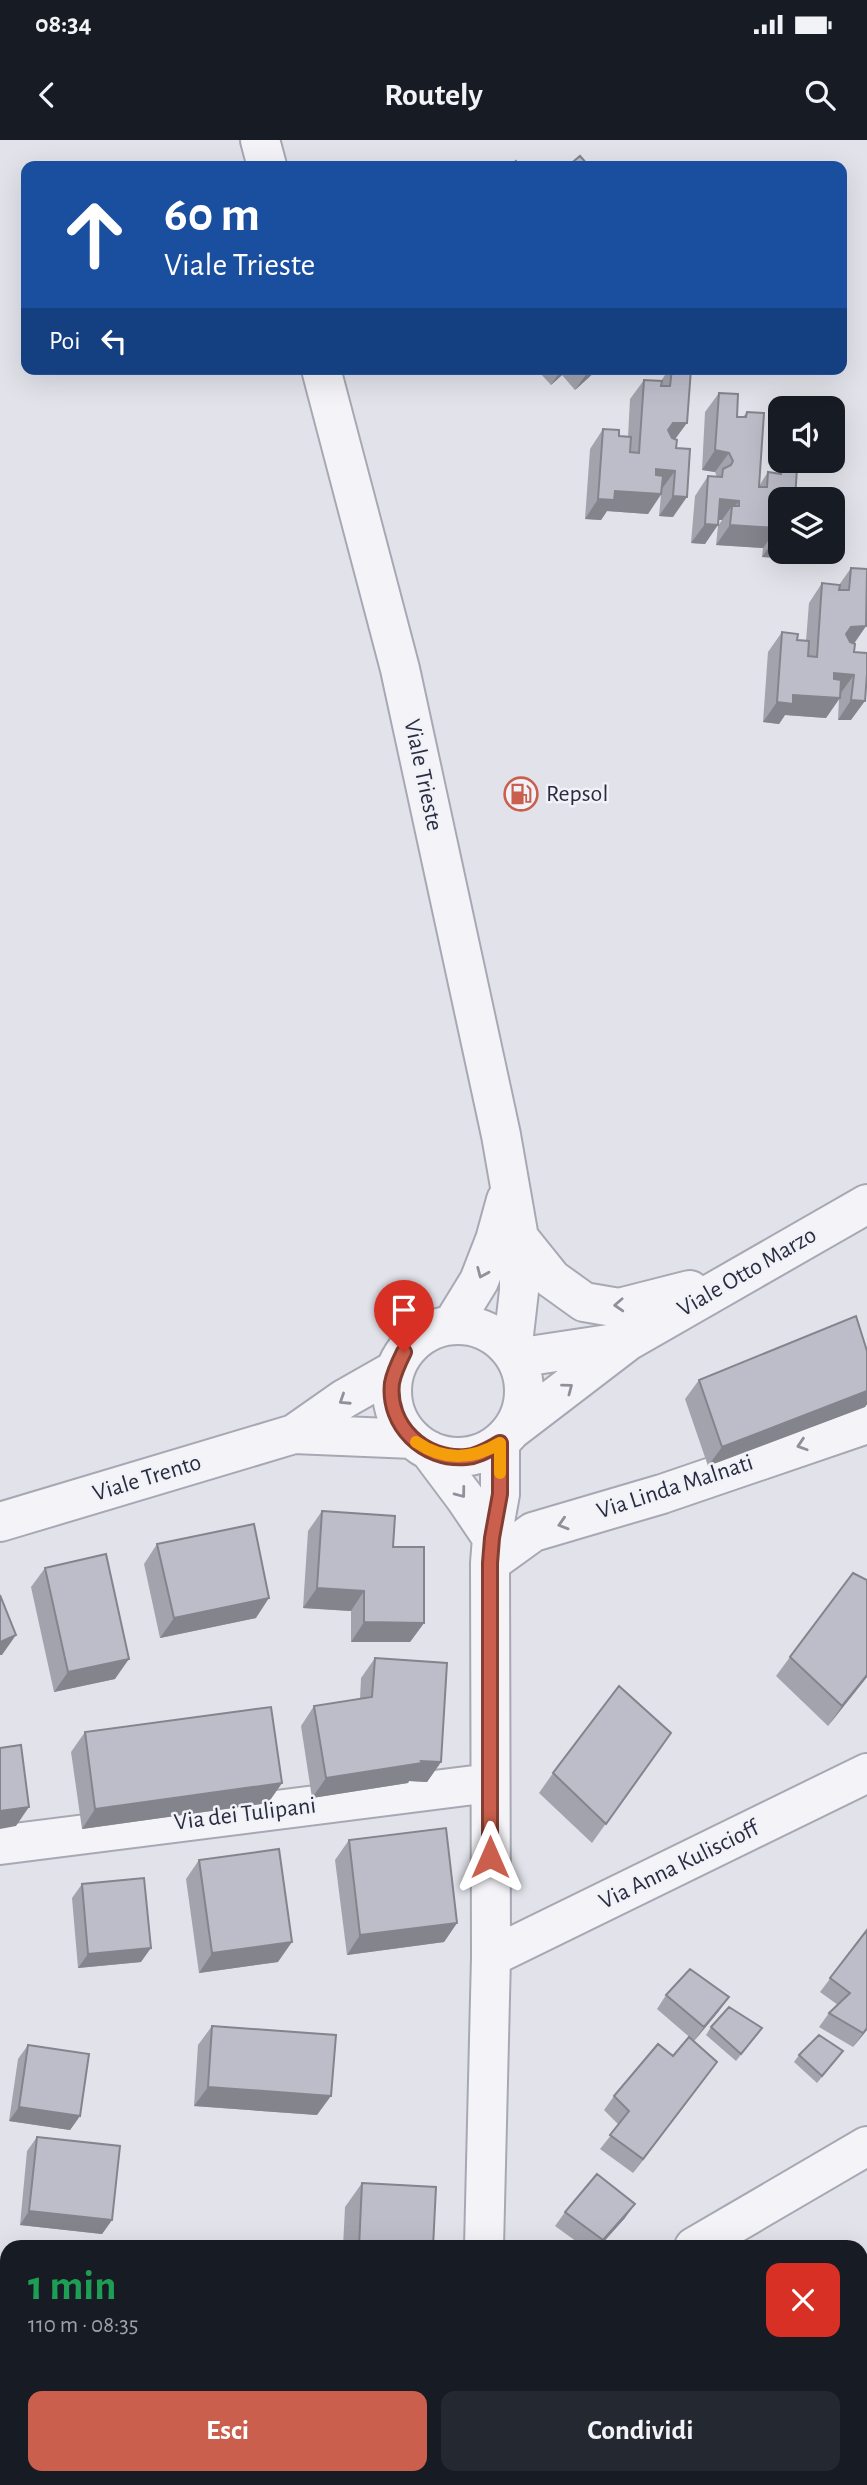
<!DOCTYPE html>
<html lang="it">
<meta charset="utf-8">
<style>
:root{--surface:#171b24;--page:#242831;--text:#f1f3f6;--muted:#9ea1a6;--accent:#c95f4c}
body{margin:0;font-family:"Alegreya Sans",sans-serif;background:var(--page);color:var(--text);height:100vh;display:flex;flex-direction:column;font-size:26px;white-space:nowrap}
*{box-sizing:border-box;margin:0}
p{font-size:23px;color:var(--muted)}
.icon{flex:none;width:38px;height:38px;fill:none;stroke:currentColor;stroke-width:2;stroke-linecap:round;stroke-linejoin:round}
.map{position:relative;flex:1;overflow:hidden}
.details{position:absolute;left:0px;top:2100px;width:868px;height:245px;display:flex;flex-direction:column;background:var(--surface);border-radius:21px 21px 0 0;box-shadow:0 7px 28px #0002}
.details>*{flex:none}
.banner{position:absolute;left:21px;top:21px;width:826px;height:214px;border-radius:14px;box-shadow:0 7px 28px #0002;background:#1a4fa0;color:#fff;overflow:hidden}
.fabs{position:absolute;left:768px;top:256px;display:grid;gap:14px}
.fabs a{display:grid;place-items:center;width:77px;height:77px;border-radius:14px;background:var(--surface);box-shadow:0 7px 28px #0002;font-size:35px}
.pin{position:absolute;display:grid;place-items:center;width:60px;height:60px;color:#fff;margin:-72px -30px;border-radius:50% 50% 50% 0;rotate:-45deg;box-shadow:0 0 7px #0007}
.pin .icon{rotate:45deg}
.me{position:absolute;width:77px;margin:-38px;rotate:0deg;stroke-linejoin:round;filter:drop-shadow(0 0 5px #0008)}
.turn{display:flex;align-items:center;gap:24px;height:147px;padding:0 28px;font-size:32px}
.turn .icon{width:91px;height:91px;stroke-width:2.5}
.turn b{display:block;font-size:49px;line-height:60px}
.then{display:flex;align-items:center;height:66px;padding:0 28px;background:#0003;gap:14px;font-size:26px}
.round{display:grid;place-items:center;flex:none;width:74px;height:74px;border-radius:14px;background:var(--page)}
.head{display:flex;align-items:center;justify-content:space-between;height:119px;padding:0 28px}
h1{font-size:42px;font-weight:700;line-height:52px;color:#1e9e55}
.button{display:flex;gap:14px;margin-top:auto;padding:14px 28px}
.button a{flex:1;height:80px;border-radius:14px;background:var(--accent);color:#fff;font-size:28px;font-weight:700;line-height:80px;text-align:center}
.button a+a{background:var(--page);color:var(--text)}
.status{display:flex;justify-content:space-between;align-items:center;height:49px;padding:0 35px;background:var(--surface);direction:ltr}
.status svg{height:19px;fill:currentColor}
header{display:flex;justify-content:space-between;align-items:center;height:91px;padding:0 28px;background:var(--surface);font-size:32px;font-weight:700}
.map>svg:first-child{display:block}
</style>
<div class="status"><b>08:34</b><svg viewBox="0 0 49 12"><path d="M0 12V9h3v3zM5 12V6h3v6zM10 12V3h3v9zM15 12V0h3v12zM26 1h20v11H26zM47 4h2v5h-2z"/></svg></div>
<header><svg class="icon" aria-label="back" viewBox="0 0 24 24"><path d="M15 5l-7 7 7 7"/></svg>Routely<svg class="icon" aria-label="search" viewBox="0 0 24 24"><circle cx="10" cy="10" r="6"/><path d="M15 15l6 6"/></svg></header>
<div class="map">
<svg width="867" height="2345" viewBox="0 0 867 2345">
<rect width="100%" height="100%" fill="#e2e2ea"/>
<!-- green -->
<path fill="#c3d3c4" d="M0,2221L7,2247V2338H32L34,2345H0Z"/>
<g fill="none" stroke-linecap="round" stroke-linejoin="round">
<defs>
<path id="minor" d="M260,0L267,26
M321,229L400,529L501,995L519,1098V1151L512,1212
M519,1098L552,1139L584,1162L619,1168L690,1150
M392 1251a66 66 0 1 1 132 0a66 66 0 1 1-132 0Z
M452,1185L479,1141L495,1100L506,1060
M516,1218L622,1202
M513,1289L628,1201L867,1064
M294,1294L413,1299
M429,1310L465,1358L492,1398
M0,1382L294,1294L344,1259L395,1230
M490,1423L533,1392L662,1354L867,1284
M0,1705L490,1643
M491,1817L867,1633
M484,2107L491,1817L490,1423L492,1398L500,1354V1303
M694,2107L867,2006
M474,2345V2338"/>
</defs>
<!-- minor casing -->
<use href="#minor" stroke="#a7a8b4" stroke-width="42"/>
<!-- minor -->
<use href="#minor" stroke="#f4f4f8" stroke-width="38"/>
</g>
<!-- wall -->
<path fill="#a2a3ad" d="M543,229H598L575,250L562,235L551,245L540,233Z
M669,229H691L675,300H677L673,377L659,376L661,355L648,374L607,371L601,380L585,379L590,309L603,289L619,296L628,297L630,259L644,240L661,241Z
M719,253L737,277H743L747,272L759,346L768,332L777,333L781,327L778,418L762,417L763,408L716,405L718,386L722,380H719L705,404L691,403L695,356L708,336L717,337L715,332L702,330L705,272Z
M851,428L866,486L854,504H855L851,580H838L839,558L826,578L785,575L779,584L763,582L768,512L782,492L797,500L806,501L809,463L822,443L839,445Z
M867,1211V1264L865,1267L708,1326L685,1259L699,1240Z
M322,1371L393,1407L424,1483L410,1502H351V1471L303,1468L308,1391Z
M157,1404L256,1478L160,1498L144,1424Z
M45,1428L115,1539L54,1552L31,1447Z
M790,1517L867,1537L828,1586L776,1536Z
M375,1518L441,1622L427,1642L409,1641L408,1643L312,1658L301,1586L314,1566L360,1559L361,1538Z
M85,1592L282,1643L268,1663L82,1689L71,1612Z
M671,1593L592,1703L539,1653L553,1633Z
M349,1700L457,1783L444,1802L347,1815L335,1720Z
M199,1720L278,1822L199,1833L186,1739Z
M82,1744L141,1822L78,1828L72,1758Z
M867,1790V1890L853,1907L819,1887L829,1873L838,1865L820,1852Z
M666,1855L719,1871L694,1901L657,1869Z
M212,1886L317,1975L194,1966L198,1905Z
M711,1887L762,1888L736,1921L706,1895Z
M28,1905L80,1976L70,1990L9,1981L18,1919Z
M799,1915L837,1919L817,1943L794,1922Z
M673,1916L707,1936L633,2033L600,2009L619,1985L604,1970L614,1956Z
M37,1997L112,2080L102,2094L20,2085L27,2011Z
M362,2043L433,2107H343L345,2067Z
M565,2072L625,2078L599,2107H584L555,2086Z
M107,2338H180V2345H106Z
M331,2338H422L421,2345H331Z"/>
<!-- shaded-wall -->
<path fill="#84848d" d="M562,229H566L562,235L551,245Z
M590,229H598L575,250Z
M673,283H687L673,302L659,303Z
M715,310L729,313L715,332L702,330Z
M656,329L675,331L661,350L642,349Z
M615,351L661,354L648,374L607,371L601,380L585,379L598,359Z
M673,356L687,357L673,377L659,376Z
M720,359L739,361L731,372L732,366L722,380L706,379Z
M705,384L718,385L705,404L691,403Z
M730,385L777,388L763,408L716,405Z
M776,397H780V411H783L778,418L762,417Z
M866,486L852,506L838,507L851,487Z
M834,533L854,535L840,554L821,552Z
M793,555L840,558L826,578L785,575L779,584L763,582L777,562Z
M851,560L865,561L851,580H838Z
M867,1251V1264L865,1267L708,1326L722,1307Z
M317,1448L364,1451L351,1471L303,1468Z
M269,1458L256,1478L160,1498L174,1478Z
M364,1482L424,1483L410,1502H351Z
M16,1495L2,1515H0V1502Z
M129,1519L115,1539L54,1552L68,1532Z
M867,1535V1537L828,1586L842,1566Z
M421,1621L441,1622L427,1642L409,1641L408,1643L312,1658L326,1638Z
M282,1643L268,1663L82,1689L95,1669Z
M29,1667L16,1686L0,1689V1671Z
M457,1783L444,1802L347,1815L360,1795Z
M292,1802L278,1822L199,1833L212,1813Z
M151,1808L141,1822L78,1828L88,1814Z
M729,1857L719,1871L694,1901L704,1887Z
M867,1888V1890L853,1907L863,1893Z
M717,1922L707,1936L633,2033L643,2019Z
M208,1947L331,1956L317,1975L194,1966Z
M19,1967L80,1976L70,1990L9,1981Z
M635,2064L625,2078L599,2107H598Z
M29,2071L112,2080L102,2094L20,2085Z"/>
<!-- building -->
<path fill="#bcbdc9" stroke="#84848d" stroke-width="2" d="M580,16L589,26H568Z
M516,21L520,26H510Z
M672,229H691L687,283H673L668,290L672,298L677,300L676,308L690,309L687,357L673,356L675,331L656,329V335L663,336L661,354L615,351L614,360L598,359L603,289L619,290V296L631,297L630,312L639,313L644,240L662,241L661,246H670Z
M719,253L738,254L737,277H746L747,272L764,273L759,347H767L768,332L781,334V327L797,328L795,359H780V397H776L777,388L730,385L732,366H739V361L720,359L718,385L705,384L708,336L722,337L723,329L731,325L733,321L729,313L715,310Z
M851,428L867,429L866,486L851,487L846,494L850,502L855,504L854,512L867,513V534L865,561L851,560L854,535L834,533V539L841,540L840,558L793,555V564L777,562L782,492L798,494L797,500L809,501L808,516L817,517L822,443L840,445L839,450H849Z
M856,1176L867,1211V1251L722,1307L699,1240Z
M322,1371L395,1376L393,1407H424V1483L364,1482V1451L317,1448Z
M254,1384L269,1458L174,1478L157,1404Z
M106,1414L129,1519L68,1532L45,1428Z
M853,1433L867,1440V1535L842,1566L790,1517Z
M0,1455L16,1495L0,1502Z
M375,1518L447,1523L441,1622L421,1621L422,1623L326,1638L314,1566L372,1557Z
M619,1546L671,1593L606,1684L553,1633Z
M271,1567L282,1643L95,1669L85,1592Z
M21,1605L29,1667L0,1671V1608Z
M446,1688L457,1783L360,1795L349,1700Z
M279,1709L292,1802L212,1813L199,1720Z
M144,1738L151,1808L88,1814L82,1744Z
M867,1790V1888L863,1893L829,1873L850,1853L830,1838Z
M690,1829L729,1857L704,1887L666,1855Z
M729,1867L762,1888L741,1914L711,1887Z
M212,1886L336,1895L331,1956L208,1947Z
M819,1895L843,1911L822,1936L799,1915Z
M689,1897L717,1922L643,2019L610,1995L629,1971L614,1956L658,1904L673,1916Z
M28,1905L89,1914L80,1976L19,1967Z
M37,1997L120,2006L112,2080L29,2071Z
M597,2034L635,2064L603,2100L565,2072Z
M362,2043L436,2047L433,2107H359Z
M861,2142L865,2145L861,2150Z
M861,2210L867,2215L861,2225Z
M116,2338H180V2345H116Z
M347,2338H422L421,2345H346Z
M618,2338H685L694,2344L693,2345H613Z"/>
<!-- one-way arrows -->
<defs><path id="oneway-chevron" d="M-2-3.5L2.5 0L-2 3.5" fill="none" stroke-width="1.6" stroke-linecap="round" stroke-linejoin="round" transform="scale(1.75)"/></defs>
<g stroke="#8f909c">
<use href="#oneway-chevron" transform="translate(482 1133) rotate(113)"/>
<use href="#oneway-chevron" transform="translate(619 1165) rotate(177)"/>
<use href="#oneway-chevron" transform="translate(568 1248) rotate(-37)"/>
<use href="#oneway-chevron" transform="translate(344 1260) rotate(147)"/>
<use href="#oneway-chevron" transform="translate(802 1305) rotate(162)"/>
<use href="#oneway-chevron" transform="translate(461 1353) rotate(53)"/>
<use href="#oneway-chevron" transform="translate(563 1384) rotate(163)"/>
</g>
<g fill="none" stroke-linecap="round" stroke-linejoin="round">
<defs>
<path id="route" d="M404,1212C399,1222 394,1232 392,1243C387,1285 424,1321 466,1317C479,1316 489,1309 500,1303V1354L492,1398L490,1423V1717"/>
</defs>
<!-- route casing -->
<use href="#route" stroke="#833e31" stroke-width="18"/>
<!-- route -->
<use href="#route" stroke="#c95f4c" stroke-width="12"/>
<!-- slow -->
<path stroke="#f59e0b" stroke-width="12" d="M416,1302C444,1321 472,1320 500,1303V1333"/>
</g>
<!-- icons -->
<defs>
<symbol id="fuel-ring" viewBox="-11 -11 22 22"><circle r="9.5" fill="#f1f2f7" stroke="#c95f4c" stroke-width="1.5"/><path d="M-5.5-6h7V0h2V4h1.3V-2.5L3-4.5l.8-.8L6-3V5H2.5V1h-1V6h-7ZM-4.2-4.7v3.2H.2V-4.7Z" fill="#c95f4c"/></symbol>
</defs>
<g fill-rule="evenodd">
<use href="#fuel-ring" x="502" y="635" width="38" height="38"/>
</g>
<g text-anchor="middle" dominant-baseline="central" stroke-width="5" stroke-linejoin="round" paint-order="stroke">
<!-- street labels -->
<g font-size="24" fill="#2a2c41" stroke="#f1f2f7">
<text transform="translate(423 635) rotate(78)">Viale Trieste</text>
<text transform="translate(747 1132) rotate(-30)">Viale Otto Marzo</text>
<text transform="translate(147 1338) rotate(-17)">Viale Trento</text>
<text transform="translate(675 1347) rotate(-18)">Via Linda Malnati</text>
<text transform="translate(245 1674) rotate(-7)">Via dei Tulipani</text>
<text transform="translate(679 1725) rotate(-26)">Via Anna Kuliscioff</text>
</g>
<!-- poi labels -->
<g font-size="24" fill="#2a2c41" stroke="#f1f2f7" text-anchor="start">
<text x="546" y="654">Repsol</text>
</g>
</g>
</svg>
<div class="fabs">
<a><svg class="icon" aria-label="sound" viewBox="0 0 24 24"><path d="M4 9h4l5-4v14l-5-4H4zM17 9q2 3 0 6"/></svg></a>
<a><svg class="icon" aria-label="layers" viewBox="0 0 24 24"><path d="M12 4l9 5-9 5-9-5zM3 14l9 5 9-5"/></svg></a>
</div>
<div class="pin" style="left:404px;top:1212px;background:#d93025"><svg class="icon" aria-label="arrive" viewBox="0 0 24 24"><path d="M6 21V4h12l-3 4 3 4H6"/></svg></div>
<svg class="me" style="left:490px;top:1717px" viewBox="-20 -20 40 40"><path d="M0-17L14 15 0 8-14 15z" fill="#c95f4c" stroke="#fff" stroke-width="4"/></svg>
<div class="banner">
<div class="turn"><svg class="icon" aria-label="ahead" viewBox="0 0 24 24"><path d="M12 20V5M6 11l6-6 6 6"/></svg><div><b>60 m</b>Viale Trieste</div></div>
<div class="then">Poi<svg class="icon" aria-label="left" viewBox="0 0 24 24"><path d="M17 20v-9H6M10 6l-5 5 5 5"/></svg></div>
</div>
<section class="details">
<div class="head"><div><h1>1 min</h1><p>110 m · 08:35</p></div><a class="round" style="background:#d93025;color:#fff"><svg class="icon" aria-label="close" viewBox="0 0 24 24"><path d="M6 6l12 12M18 6L6 18"/></svg></a></div>
<div class="button"><a>Esci</a><a>Condividi</a></div>
</section>
</div>
